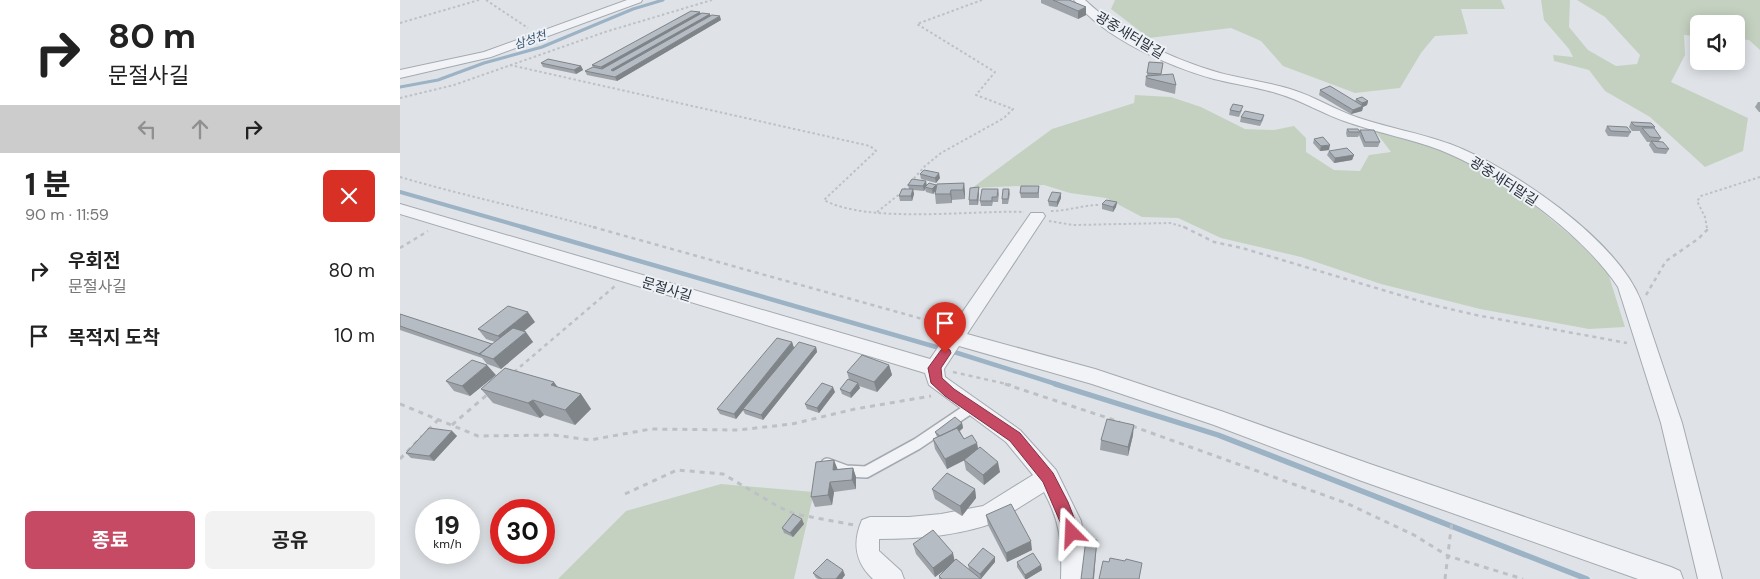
<!DOCTYPE html>
<html lang="ko">
<meta charset="utf-8">
<style>
:root{--surface:#fff;--page:#f2f2f2;--text:#222;--muted:#767676;--accent:#c64a64}
body{margin:0;font-family:"DM Sans","Noto Sans KR",sans-serif;background:var(--page);color:var(--text);height:100vh;display:flex;flex-direction:column;font-size:19px;white-space:nowrap}
*{box-sizing:border-box;margin:0}
p{font-size:16px;color:var(--muted)}
.icon{flex:none;width:28px;height:28px;fill:none;stroke:currentColor;stroke-width:2;stroke-linecap:round;stroke-linejoin:round}
.map{position:relative;flex:1;overflow:hidden}
.sheet{display:flex;flex-direction:column;background:var(--surface);width:400px}
.sheet>*{flex:none}
.top-card{background:#fff;color:var(--text);overflow:hidden}
.fabs{position:absolute;left:1290px;top:15px;display:grid;gap:10px}
.fabs a{display:grid;place-items:center;width:55px;height:55px;border-radius:8px;background:var(--surface);box-shadow:0 2px 12px #0003;font-size:25px}
.speed{position:absolute;left:15px;top:499px;display:flex;gap:10px;font-size:25px;font-weight:700;text-align:center}
.speed>*{display:grid;place-content:center;width:65px;height:65px;border-radius:50%;background:var(--surface);box-shadow:0 2px 12px #0003;line-height:1}
.speed small{font-size:12px;font-weight:400}
.speed .limit{border:8px solid #d22;background:#fff;color:#111}
.pin{position:absolute;display:grid;place-items:center;width:42px;height:42px;color:#fff;margin:-51px -21px;border-radius:50% 50% 50% 0;rotate:-45deg;box-shadow:0 0 5px #0007}
.pin .icon{rotate:45deg}
.me{position:absolute;width:55px;margin:-28px;rotate:339deg;stroke-linejoin:round;filter:drop-shadow(0 0 4px #0008)}
.turn{display:flex;align-items:center;gap:18px;height:105px;padding:0 25px;font-size:22px}
.turn .icon{width:65px;height:65px;stroke-width:2.5}
.turn b{display:block;font-size:35px;line-height:42px}
.lanes{display:flex;align-items:center;height:48px;padding:0 25px;background:#0003;justify-content:center;gap:25px;direction:ltr}
.lanes .off{opacity:.35}
.round{display:grid;place-items:center;flex:none;width:52px;height:52px;border-radius:8px;background:var(--page)}
.summary{display:flex;align-items:center;justify-content:space-between;height:85px;padding:0 25px}
h1{font-size:30px;font-weight:700;line-height:38px}
.action{display:flex;gap:10px;margin-top:auto;padding:10px 25px}
.action a{flex:1;height:58px;border-radius:8px;background:var(--accent);color:#fff;font-size:20px;font-weight:700;line-height:58px;text-align:center}
.action a+a{background:var(--page);color:var(--text)}
ul{padding:0;list-style:none}
li{display:flex;align-items:center;gap:15px;height:65px;padding:0 25px}
li div{flex:1}
li b{display:block;font-size:19px}
li em{font-style:normal}
main{display:flex;flex:1;min-height:0}
.map>svg:first-child{display:block}
</style>
<main>
<section class="sheet">
<div class="top-card">
<div class="turn"><svg class="icon" aria-label="right" viewBox="0 0 24 24"><path d="M7 20v-9h11M14 6l5 5-5 5"/></svg><div><b>80 m</b>문절사길</div></div>
<div class="lanes"><svg class="icon off" aria-label="left" viewBox="0 0 24 24"><path d="M17 20v-9H6M10 6l-5 5 5 5"/></svg><svg class="icon off" aria-label="ahead" viewBox="0 0 24 24"><path d="M12 20V5M6 11l6-6 6 6"/></svg><svg class="icon" aria-label="right" viewBox="0 0 24 24"><path d="M7 20v-9h11M14 6l5 5-5 5"/></svg></div>
</div>
<div class="summary"><div><h1>1 분</h1><p>90 m · 11:59</p></div><a class="round" style="background:#d93025;color:#fff"><svg class="icon" aria-label="close" viewBox="0 0 24 24"><path d="M6 6l12 12M18 6L6 18"/></svg></a></div>
<ul>
<li><svg class="icon" aria-label="right" viewBox="0 0 24 24"><path d="M7 20v-9h11M14 6l5 5-5 5"/></svg><div><b>우회전</b><p>문절사길</p></div><em>80 m</em></li>
<li><svg class="icon" aria-label="arrive" viewBox="0 0 24 24"><path d="M6 21V4h12l-3 4 3 4H6"/></svg><div><b>목적지 도착</b></div><em>10 m</em></li>
</ul>
<div class="action"><a>종료</a><a>공유</a></div>
</section>
<div class="map">
<svg width="1360" height="579" viewBox="0 0 1360 579">
<rect width="100%" height="100%" fill="#dfe3e7"/>
<!-- green -->
<path fill="#c5d1c0" d="M715,0H1101L1105,9H1061L1068,34L1035,36L1021,53L1000,88L955,93L883,66L861,41L831,28L749,38L711,9Z
M1141,0H1170L1169,27L1188,50L1216,66L1237,64L1240,55L1205,17L1177,0H1360V50L1349,40L1336,39V24H1299V36L1284,35L1285,55L1271,82L1348,118L1343,151L1305,167L1250,117L1205,91L1189,70L1154,61L1153,55L1173,57L1169,49L1144,20Z
M735,95L771,97L801,107L845,129L874,130L894,126L906,138V152L934,170L960,171L969,155L991,152L975,131L1040,150L1082,169L1136,207L1176,240L1208,273L1225,327L1189,329L1080,309L981,284L901,257L821,238L778,218L742,217L706,198L670,193L644,185L572,188L652,129L734,103Z
M321,484L414,492L394,579H158L226,511Z"/>
<g fill="none" stroke-linecap="round" stroke-linejoin="round">
<!-- stream-far3 -->
<path stroke="#9cb2c5" stroke-width="3" d="M0,87L38,80L84,63L142,47L233,9L263,0"/>
<!-- stream-far2 -->
<path stroke="#9cb2c5" stroke-width="4" d="M0,192L126,228"/>
<!-- stream-far1 -->
<path stroke="#9cb2c5" stroke-width="4.5" d="M122,227L543,349
M551,351L659,385"/>
<!-- stream -->
<path stroke="#9cb2c5" stroke-width="5.5" d="M655,384L818,435L1187,579"/>
<defs>
<path id="service" d="M427,464L446,471L466,472L517,444L572,407"/>
<path id="minor" d="M227,0H242L241,2L91,57L0,78V70L84,52Z
M674,0H685C722,35 771,59 820,73C843,79 867,82 890,89C914,96 935,110 959,118C989,128 1020,133 1050,144C1111,167 1217,239 1241,301L1282,423L1322,579H1298L1261,423L1218,287C1182,233 1100,174 1040,150C1011,139 979,133 950,123C924,115 902,100 876,93C856,87 834,84 814,79C768,66 703,38 674,0Z
M0,204L530,359L631,213H643L645,216L567,334L695,369L821,411L970,464L1271,567L1280,571L1283,579H1238L959,480L814,425L692,384L559,346L544,369L545,377L620,430L656,470L681,521L685,544V579H661C662,544 661,523 644,492L596,522C559,536 518,539 479,539V551L501,571L504,579H473C455,562 452,543 462,520L470,517H509L541,514L583,506L633,475L606,442L529,385L525,373L0,214Z"/>
</defs>
<!-- service casing -->
<use href="#service" stroke="#a5aab1" stroke-width="14"/>
<!-- minor casing -->
<use href="#minor" stroke="#a5aab1" stroke-width="2"/>
<!-- path-far2 -->
<path stroke="#bdc1c6" stroke-width="2" stroke-dasharray="2.5 2.5" stroke-linecap="butt" d="M86,0L128,28
M0,23L79,0
M110,65L470,146L476,151L424,200C468,224 571,210 624,212
M0,98L54,85L205,32L312,0
M0,177C65,196 132,210 197,228
M651,211C668,211 683,205 699,205
M477,212L501,193L525,166L541,153L604,118L613,109L576,95L595,72L517,24L582,0
M649,221L673,225L770,223L788,228
M1307,228L1305,217L1297,201L1301,196L1360,177"/>
<!-- path-far1 -->
<path stroke="#bdc1c6" stroke-width="2.5" stroke-dasharray="4 4" stroke-linecap="butt" d="M193,227L544,325
M784,227L814,242L842,248L1033,305L1076,315L1227,343
M0,248L28,231
M1246,295L1266,261L1298,239L1307,230V227
M114,372L215,286
M553,372L611,385"/>
<!-- path -->
<path stroke="#bdc1c6" stroke-width="3" stroke-dasharray="5 5" stroke-linecap="butt" d="M605,384L720,422
M0,404L78,436L154,435L190,440L251,429L338,430L392,424L455,409L531,396
M52,425L89,393
M732,426L946,503L1014,535L1048,556L1123,579
M28,430L39,419
M0,459L22,436
M225,494L277,470L323,474L379,507L395,514L454,525
M1045,579L1052,521"/>
<!-- service -->
<use href="#service" stroke="#f1f3f6" stroke-width="11"/>
<!-- minor -->
<use href="#minor" fill="#f1f3f6" fill-rule="evenodd"/>
</g>
<!-- wall -->
<path fill="#9da2a9" d="M641,0H669L686,7V15L678,19L641,3Z
M300,12V13L310,15L321,20L217,81L187,75L185,71L193,67L192,65Z
M749,62L763,63L761,75L776,85L775,94L747,87L745,85L746,76H747Z
M141,63L181,66L183,70L176,74L143,67Z
M920,90L955,101L956,99L968,101L967,105L963,107L962,111L951,114L919,95Z
M1358,102H1360V112H1359L1355,107Z
M830,110H842L839,117L829,115Z
M864,115L863,120L860,126L840,122L841,117Z
M1231,122L1255,127L1254,129L1261,138L1259,141L1269,149L1266,154L1254,153L1249,145L1250,142H1247L1240,132V131H1232L1229,127Z
M1207,126L1231,132L1228,137L1208,136L1205,131Z
M947,129L959,132L960,130L980,142L978,147H964L959,135L958,137H947L946,133Z
M914,139L929,150L920,151L913,143Z
M929,151L954,155L952,160L934,163L927,155Z
M520,174L540,178L536,183L521,179Z
M564,183L565,193V199L552,200V203L536,204L535,194V191L533,194L526,192L525,189L524,191L513,190L514,194L512,201H500L499,196L509,189L508,185H527Z
M639,186V198H621L620,193Z
M598,189L599,194L598,202H593L592,206H581L580,201Z
M609,189L610,194L608,204H602V199Z
M579,192L578,205H569V200Z
M661,198L657,207L649,206L648,201Z
M717,202L716,207L713,212L702,209V204Z
M0,314L92,344L95,342L86,339L78,329L135,322L124,331L133,342L101,369L87,364L82,358L0,330Z
M392,342L394,348L416,347L417,352L363,420L345,414L343,410L336,419L320,414L317,409Z
M489,365L492,375L477,392L459,386L460,388L451,398L442,394L440,389L449,379L447,372Z
M96,375L70,396L54,391L46,381Z
M157,387L181,394L191,409L175,425L144,415L140,418L93,403L81,389Z
M435,392L419,413L407,409L405,404Z
M562,423L563,428L560,431L564,439L578,448L600,472L584,485L566,470L564,460L547,469L535,449L533,439L537,437L535,432Z
M52,431L57,436L34,461L11,458L6,453Z
M733,435L728,456L700,450L701,440Z
M453,468L456,477V489L434,492L432,505L415,507L411,497L438,469Z
M532,489H575L576,498L562,516L535,499Z
M586,515L632,550L607,562L588,525Z
M404,524L393,537L384,533L382,528Z
M513,544L554,560L569,569L568,565L595,557V562L581,578V579H539V576L545,570L535,577L516,554Z
M617,562L641,565L642,570L627,579H625L617,567Z
M413,573L445,575L442,579H418L416,578Z"/>
<!-- shaded-wall -->
<path fill="#7f8489" d="M686,7V15L678,19V11Z
M300,12L301,16L203,72L201,67Z
M310,14L311,18L213,75L211,70Z
M320,16L321,20L217,81L215,77Z
M181,66L183,70L176,74L174,70Z
M968,101L967,105L963,107L962,111L951,114L953,110L961,107L962,103Z
M930,145L929,150L920,151L921,146Z
M954,155L952,160L934,163L935,158Z
M539,173L540,178L536,183L535,178Z
M526,181L527,186L525,187V189L524,191L523,186Z
M564,183L565,193V199L563,190Z
M536,185L537,189L533,194L532,189Z
M579,187V192L578,205L577,200Z
M513,189L514,194L512,201L511,196Z
M551,190L552,200V203L550,194Z
M661,193V198L657,207V202Z
M717,202L716,207L713,212V207Z
M128,312L135,322L106,346L98,336Z
M126,332L133,342L101,369L93,359Z
M392,342L394,348L336,419L334,414Z
M416,347L417,352L363,420L361,415Z
M87,365L96,375L70,396L62,386Z
M489,365L492,375L477,392L474,382Z
M154,382L165,397L151,385Z
M458,383L460,388L451,398L450,393Z
M433,387L435,392L419,413L417,408Z
M181,394L191,409L175,425L165,410Z
M133,400L144,415L140,418L128,403Z
M562,423L563,428L544,443L543,438Z
M734,425L733,435L728,456V447Z
M52,431L57,436L34,461L29,456Z
M577,443L579,453L547,469L545,459Z
M434,460L438,470H433Z
M598,462L600,472L584,485L583,475Z
M453,468L456,477V489L452,480Z
M430,482L434,492L432,505L428,495Z
M575,489L576,498L562,516L560,506Z
M402,519L404,524L393,537L390,533Z
M697,540L694,579H693Z
M631,541L632,550L607,562L606,553Z
M553,553L555,562L535,577L533,568Z
M595,557V562L581,579L580,574Z
M641,565L642,570L627,579H625V575Z
M443,570L445,575L442,579H436Z"/>
<!-- building -->
<path fill="#b6bcc4" stroke="#7f8489" d="M653,0H669L686,7L678,11Z
M291,11L300,12L201,67L192,65Z
M302,13L310,14L211,70L213,71L312,15L320,16L215,77L185,71L193,67L202,69Z
M148,59L181,66L174,70L141,63Z
M749,62L763,63L761,74L747,73Z
M773,74L776,85L747,78L746,76Z
M930,86L963,106L953,110L920,90Z
M962,97L968,101L962,103L956,99Z
M833,104L843,106L840,112L830,110Z
M845,111L864,115L861,121L841,117Z
M1231,122L1251,123L1255,127L1235,126Z
M1207,126L1227,127L1231,132L1211,131Z
M1242,128H1254L1261,138L1250,137Z
M947,129H958L960,132H949Z
M960,130H974L980,142H965Z
M923,137L930,145L921,146L914,139Z
M1251,141L1263,142L1269,149L1257,148Z
M947,148L954,155L935,158L929,151Z
M524,170L539,173L535,178L520,174Z
M512,179L526,181L523,186L508,185Z
M529,183L536,185L532,189L525,187Z
M564,183L563,190H551L550,194H535L537,184Z
M621,186H639L638,193H620Z
M579,187L577,200H569L570,188Z
M502,189H513L511,196H499Z
M582,189H598L597,197H592V201H580Z
M603,189H609L608,199H602Z
M652,192L661,193L657,202L648,201Z
M706,200L717,202L713,207L702,204Z
M108,306L128,312L98,336L78,329Z
M0,314L92,344L80,354L0,326Z
M113,328L126,332L93,359L79,354Z
M377,338L392,342L334,414L317,409Z
M399,342L416,347L361,415L343,409Z
M462,355L489,365L474,382L447,372Z
M72,360L87,365L62,386L46,381Z
M105,368L154,382L151,385L181,394L165,410L133,400L128,403L81,389Z
M448,379L458,383L450,393L440,389Z
M422,383L433,387L417,408L405,404Z
M555,417L562,423L556,428L540,436L535,432Z
M707,419L734,425L728,447L701,440Z
M29,428L52,431L29,456L6,453Z
M557,428L564,439L572,435L577,443L545,459L533,439Z
M580,447L598,462L583,475L564,460Z
M434,460L433,470L453,468L452,480L430,482L428,495L411,497L416,462Z
M547,473L575,489L560,506L532,489Z
M611,504L631,541L606,553L586,515Z
M393,514L402,519L390,533L382,528Z
M533,530L553,553L533,568L513,544Z
M686,539L697,540L693,579H681Z
M583,548L595,557L580,574L568,565Z
M633,553L641,565L625,575L617,562Z
M710,558L725,561L726,559L742,563L739,579H699L703,561L709,562Z
M427,559L443,570L436,579H422L413,573Z
M556,559L581,579H542L539,576Z"/>
<!-- route -->
<path fill="#c64a64" stroke="#813041" d="M545,348L550,350L551,353L541,368L542,378L554,389L620,433L653,473L668,502L680,533L678,538L672,540L667,538L643,482L610,441L545,396L531,383L528,368L541,350Z"/>
<g text-anchor="middle" dominant-baseline="central" stroke-width="4" stroke-linejoin="round" paint-order="stroke">
<!-- far-water labels -->
<g font-size="12" font-style="italic" fill="#35526f" stroke="#eef1f5">
<text transform="translate(130 40) rotate(-19)">삼성천</text>
</g>
<!-- street labels -->
<g font-size="14" fill="#29313d" stroke="#eef1f5">
<text transform="translate(730 35) rotate(31)">광중새터말길</text>
<text transform="translate(1104 181) rotate(33)">광중새터말길</text>
<text transform="translate(267 289) rotate(17)">문절사길</text>
</g>
</g>
</svg>
<div class="fabs">
<a><svg class="icon" aria-label="sound" viewBox="0 0 24 24"><path d="M4 9h4l5-4v14l-5-4H4zM17 9q2 3 0 6"/></svg></a>
</div>
<div class="speed"><div>19<small>km/h</small></div><div class="limit">30</div></div>
<div class="pin" style="left:545px;top:353px;background:#d93025"><svg class="icon" aria-label="arrive" viewBox="0 0 24 24"><path d="M6 21V4h12l-3 4 3 4H6"/></svg></div>
<svg class="me" style="left:672px;top:533px" viewBox="-20 -20 40 40"><path d="M0-17L14 15 0 8-14 15z" fill="#c64a64" stroke="#fff" stroke-width="4"/></svg>
</div>
</main>
